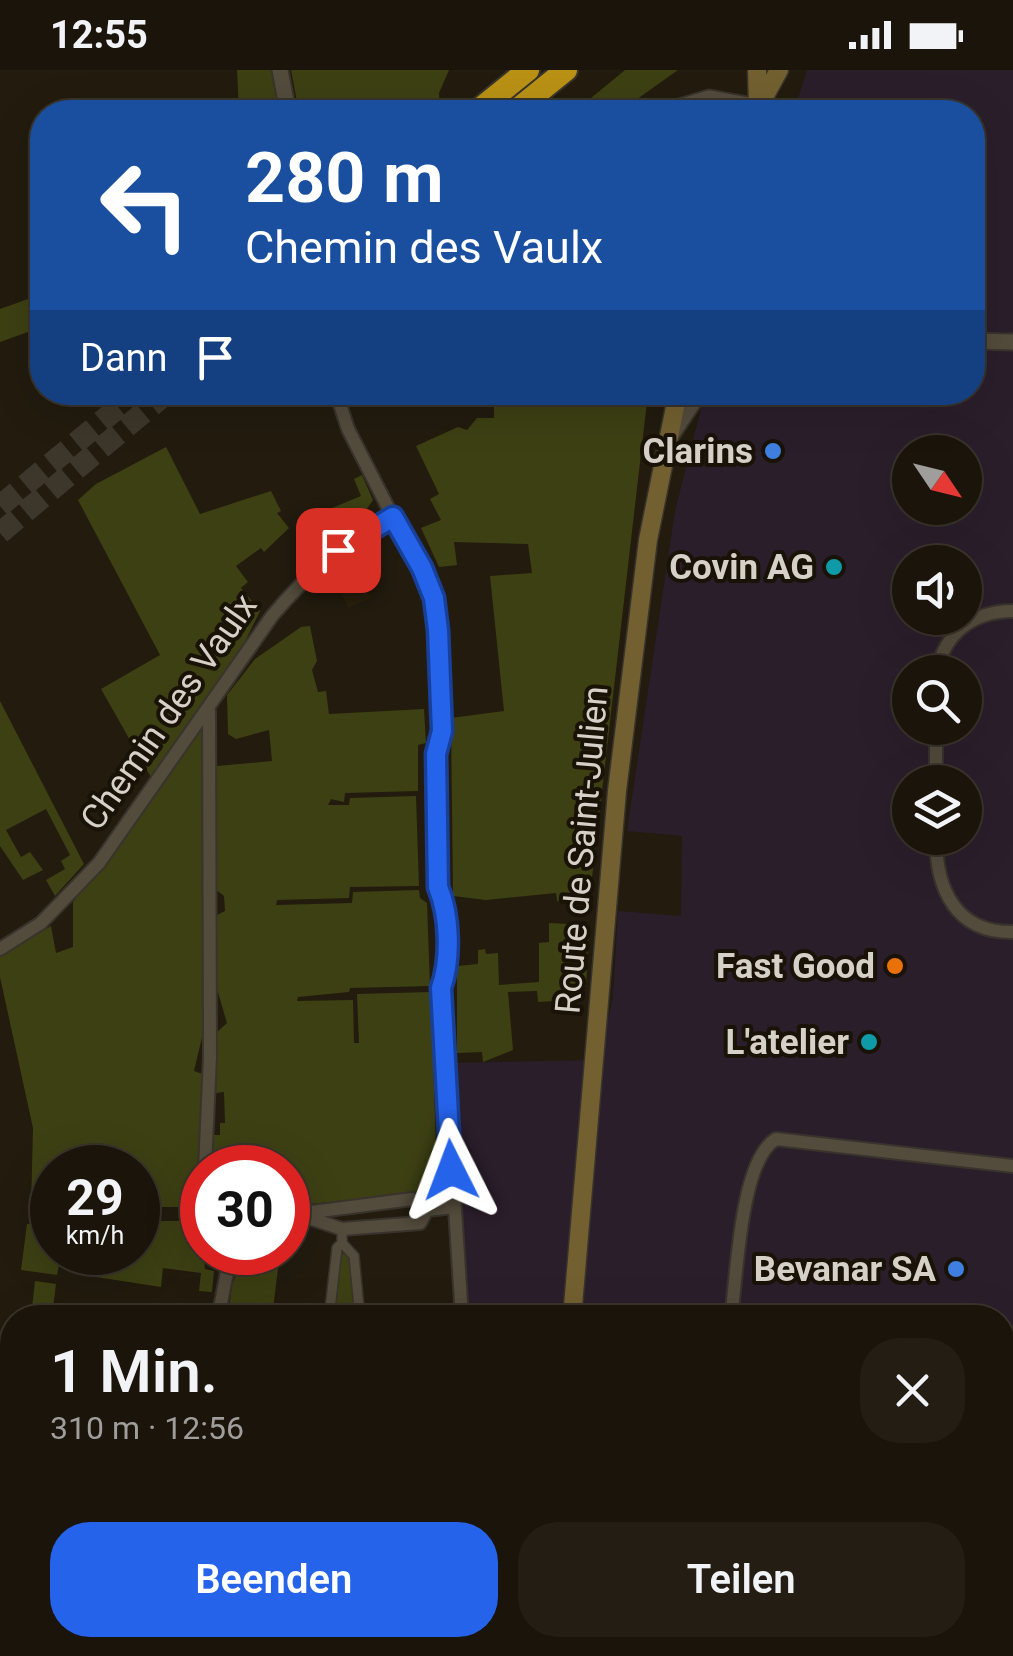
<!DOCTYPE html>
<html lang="de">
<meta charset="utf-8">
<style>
:root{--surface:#1a140a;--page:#231d13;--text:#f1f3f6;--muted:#9f9e9c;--line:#38332b;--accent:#2563eb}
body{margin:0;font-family:Roboto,sans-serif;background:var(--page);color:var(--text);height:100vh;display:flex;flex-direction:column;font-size:38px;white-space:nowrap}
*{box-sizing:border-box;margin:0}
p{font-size:32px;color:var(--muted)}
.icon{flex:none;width:55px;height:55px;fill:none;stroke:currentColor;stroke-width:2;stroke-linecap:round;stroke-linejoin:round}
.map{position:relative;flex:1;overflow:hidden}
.side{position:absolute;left:0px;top:1235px;width:1015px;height:352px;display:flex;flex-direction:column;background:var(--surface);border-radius:40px 40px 0 0;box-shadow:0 10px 40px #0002,0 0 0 2px var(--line)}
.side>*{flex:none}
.hud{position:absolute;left:30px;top:30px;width:955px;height:305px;border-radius:40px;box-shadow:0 10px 40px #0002,0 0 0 2px var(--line);background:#1a4fa0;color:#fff;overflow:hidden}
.needle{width:65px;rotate:125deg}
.fabs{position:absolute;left:892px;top:365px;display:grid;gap:20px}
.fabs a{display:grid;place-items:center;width:90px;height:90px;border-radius:50%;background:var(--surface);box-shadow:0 10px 40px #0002,0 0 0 2px var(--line);font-size:50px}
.speed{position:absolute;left:30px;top:1075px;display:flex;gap:20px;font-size:50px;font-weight:700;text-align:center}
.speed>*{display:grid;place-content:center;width:130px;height:130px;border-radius:50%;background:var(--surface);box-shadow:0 10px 40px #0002,0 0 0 2px var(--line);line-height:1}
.speed small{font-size:25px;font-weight:400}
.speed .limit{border:15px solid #d22;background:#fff;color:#111}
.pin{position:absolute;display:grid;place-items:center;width:85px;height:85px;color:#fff;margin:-42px;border-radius:20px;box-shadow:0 5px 15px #0006}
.me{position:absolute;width:110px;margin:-55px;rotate:357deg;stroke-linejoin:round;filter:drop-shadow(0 0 8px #0008)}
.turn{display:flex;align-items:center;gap:35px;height:210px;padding:0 50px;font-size:45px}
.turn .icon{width:130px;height:130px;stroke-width:2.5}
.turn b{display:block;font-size:70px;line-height:85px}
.then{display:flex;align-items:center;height:95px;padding:0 50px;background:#0003;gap:20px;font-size:38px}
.round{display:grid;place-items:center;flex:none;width:105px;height:105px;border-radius:40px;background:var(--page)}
.head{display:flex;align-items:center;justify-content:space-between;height:170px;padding:0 50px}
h1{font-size:60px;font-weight:600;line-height:75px}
.primary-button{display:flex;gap:20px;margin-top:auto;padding:20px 50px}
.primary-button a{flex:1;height:115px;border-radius:40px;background:var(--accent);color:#fff;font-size:40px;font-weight:600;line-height:115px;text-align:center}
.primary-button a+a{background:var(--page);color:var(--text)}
.status{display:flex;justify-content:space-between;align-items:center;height:70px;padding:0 50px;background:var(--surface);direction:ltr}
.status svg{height:28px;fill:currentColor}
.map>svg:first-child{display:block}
</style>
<div class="status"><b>12:55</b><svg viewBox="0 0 49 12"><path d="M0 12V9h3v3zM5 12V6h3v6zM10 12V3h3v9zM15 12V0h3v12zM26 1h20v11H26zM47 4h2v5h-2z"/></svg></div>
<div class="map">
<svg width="1013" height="1586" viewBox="0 0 1013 1586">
<rect width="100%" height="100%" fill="#221b0e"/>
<!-- built -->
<path fill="#2a200c" d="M352,488L371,528L348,538L331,501Z
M696,1575H806L804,1586Z"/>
<!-- industrial -->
<path fill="#2b1e2b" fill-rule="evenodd" d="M807,0H1013V1586H804L806,1575H1002V1248L470,1247L452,993L599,990L613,927L618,841L681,846L682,766L627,761L675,441L705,323L972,322V42H794ZM910,382H965V438H910ZM910,492H965V548H910ZM910,602H965V658H910ZM910,712H965V768H910Z
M558,1575H696L770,1586H558Z"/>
<!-- green -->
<path fill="#3d4013" d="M237,0H272L280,42H239Z
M291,0H449L439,23L440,42H299Z
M625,0H678L619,42H574Z
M42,224V257L0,272V239Z
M463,323H648L590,825H566L565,832L557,831L556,823L486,830L453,826L451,648L504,641L490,506L532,503L528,474L454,472L457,495L439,497L421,458L441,450L430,429L439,424L416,376L458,357L467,360L477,348H494V336L461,333Z
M166,377L200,444L271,421L281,441L277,443L289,458L264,482L261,478L236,496L248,512L241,518L260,541L231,600L152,709L101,619L160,585L78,430L96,414Z
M362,405L373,430L354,458L336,467L322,453L335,443L332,438L361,426L354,409Z
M310,556L317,591L312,600L318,622L326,621L329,644L424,639L426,673L418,675V721L345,723L344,732L331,729L328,735H349L350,728L416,726L419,816L350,817L349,828L277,830L276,835L352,833L353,822L419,820L420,828L427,833L430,916L350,918L349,922L298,927L297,931L353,930L354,973H359L357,924L431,922L437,1113L422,1116V1123L288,1136V1098H212L213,1065H220V1053H225L224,1022L216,1023L217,962L227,953L217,919L215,846L225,841L224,826L215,819L217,696L272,691L269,660L236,669L228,664L227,625L255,589L301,557Z
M0,631L84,794L55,826L46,810L65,799L61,791L70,785L46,739L6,760L21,787L30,782L43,800L23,810L0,776Z
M200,659L204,663V959L194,1001L206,1005L197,1137H138V1098H52V1138H31L33,1058L0,907V886L51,856L56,883L73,877V832Z
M549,853L589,855L586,917L572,918L573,930L538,932L537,921L508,922L513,980L483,992L482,982L457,983V896L478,894V880L485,879L486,884L498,883L499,915L539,912V873L549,872Z
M138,1151H185L191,1175L202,1170L205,1199L214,1201L212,1222L199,1221L201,1203L163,1198L161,1217L96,1207L97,1190L61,1185L57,1205L21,1200L27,1154L52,1153V1182H138Z
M245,1183H280L272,1247H228L232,1215Z
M344,1183L352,1190L357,1247L332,1248L340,1184Z
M35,1211L56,1214L52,1247H31Z
M0,1399L12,1401V1575H37L21,1586H0Z
M57,1575H199V1586H57Z
M211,1575H482L483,1586H211Z"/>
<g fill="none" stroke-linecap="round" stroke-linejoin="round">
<!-- motorway-tunnel -->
<path stroke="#3d362a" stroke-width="22" stroke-dasharray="22 11" stroke-linecap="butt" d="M0,436L137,322
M0,463L168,322"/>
<defs>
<path id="pedestrian" d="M342,1159V1173L354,1186L360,1248
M329,1248L337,1178L342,1173"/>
<path id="minor" d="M336,322L348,359L434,528L441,661L436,684L438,817C450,846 451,889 441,918L462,1248
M937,602C944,563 974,541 1013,541
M936,712V658
M936,768C936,818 955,863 1013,862
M0,879L41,853L99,793L272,546C307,504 344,473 393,447
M205,1098L210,987L209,641
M427,1140L412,1129L297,1144L342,1159L420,1153L427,1140L453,1137
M202,1141V1143
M218,1248L231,1182
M731,1248C737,1206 740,1090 776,1069L1013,1096
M0,1291L12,1292
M496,1575L497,1586"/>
<path id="tertiary" d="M280,0L288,42
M663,42L709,28L758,37
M972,271L1013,272
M670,367L700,322
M1002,1390L1013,1392"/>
<path id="secondary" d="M757,0L758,34
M756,42L779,0
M572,1248L617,721L648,470L678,322
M541,1586L543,1575"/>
<path id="motorway" d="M476,42L528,0
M514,42L566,0"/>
</defs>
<!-- pedestrian casing -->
<use href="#pedestrian" stroke="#38332c" stroke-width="12"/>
<!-- minor casing -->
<use href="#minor" stroke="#38332c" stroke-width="16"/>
<!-- tertiary casing -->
<use href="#tertiary" stroke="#38332c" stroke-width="19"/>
<!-- secondary casing -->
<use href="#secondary" stroke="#38332c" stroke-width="21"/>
<!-- motorway casing -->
<use href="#motorway" stroke="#38332c" stroke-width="26"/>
<!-- pedestrian -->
<use href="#pedestrian" stroke="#534b3c" stroke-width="9"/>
<!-- minor -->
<use href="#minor" stroke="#534b3c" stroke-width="12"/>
<!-- tertiary -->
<use href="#tertiary" stroke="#534b3c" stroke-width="15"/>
<!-- secondary -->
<use href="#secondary" stroke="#726030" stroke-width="18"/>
<!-- motorway -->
<use href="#motorway" stroke="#b99115" stroke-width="22"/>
</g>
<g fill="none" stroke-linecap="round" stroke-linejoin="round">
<defs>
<path id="route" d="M338,480L393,447L422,498L434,528L438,560L442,661L436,684L438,817C450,846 451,889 441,918L451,1100"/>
</defs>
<!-- route casing -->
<use href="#route" stroke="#184099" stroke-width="25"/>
<!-- route -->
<use href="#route" stroke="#2563eb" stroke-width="18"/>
</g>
<!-- markers -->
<g fill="#3f7fe0" stroke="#191206" stroke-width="4">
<circle cx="773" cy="381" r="10"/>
<circle cx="956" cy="1199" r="10"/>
</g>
<g fill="#0f9aa8" stroke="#191206" stroke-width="4">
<circle cx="834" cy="497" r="10"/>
<circle cx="869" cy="972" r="10"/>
</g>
<circle fill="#e8710a" stroke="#191206" stroke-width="4" cx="895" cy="896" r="10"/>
<g text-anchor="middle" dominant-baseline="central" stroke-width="8" stroke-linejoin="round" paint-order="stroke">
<!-- poi labels -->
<g font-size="35" font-weight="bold" fill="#d6d1c8" stroke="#191206" text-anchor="end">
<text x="753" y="381">Clarins</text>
<text x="814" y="497">Covin AG</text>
<text x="875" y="896">Fast Good</text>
<text x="849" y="972">L'atelier</text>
<text x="936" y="1199">Bevanar SA</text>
</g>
<!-- street labels -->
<g font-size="35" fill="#d6d1c8" stroke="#191206">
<text transform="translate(169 642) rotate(-55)">Chemin des Vaulx</text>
<text transform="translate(582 780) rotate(-85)">Route de Saint-Julien</text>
</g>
</g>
</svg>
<div class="fabs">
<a><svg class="needle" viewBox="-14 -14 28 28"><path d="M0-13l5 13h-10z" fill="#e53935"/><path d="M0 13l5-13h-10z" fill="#9f9e9c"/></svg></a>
<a><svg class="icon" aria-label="sound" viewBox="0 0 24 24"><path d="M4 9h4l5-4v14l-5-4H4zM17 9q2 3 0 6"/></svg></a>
<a><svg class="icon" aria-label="search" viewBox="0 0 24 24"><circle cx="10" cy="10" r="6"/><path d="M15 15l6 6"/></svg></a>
<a><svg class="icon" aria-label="layers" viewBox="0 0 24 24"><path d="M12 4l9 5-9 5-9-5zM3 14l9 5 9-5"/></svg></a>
</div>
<div class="speed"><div>29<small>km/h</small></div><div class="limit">30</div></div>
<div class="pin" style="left:338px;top:480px;background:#d93025"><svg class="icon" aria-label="arrive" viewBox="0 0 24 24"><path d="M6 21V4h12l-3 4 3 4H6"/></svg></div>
<svg class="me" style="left:451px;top:1100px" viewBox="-20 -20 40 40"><path d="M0-17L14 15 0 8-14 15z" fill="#2563eb" stroke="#fff" stroke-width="4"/></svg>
<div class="hud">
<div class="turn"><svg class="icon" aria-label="left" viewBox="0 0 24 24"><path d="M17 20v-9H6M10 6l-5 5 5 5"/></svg><div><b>280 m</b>Chemin des Vaulx</div></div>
<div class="then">Dann<svg class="icon" aria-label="arrive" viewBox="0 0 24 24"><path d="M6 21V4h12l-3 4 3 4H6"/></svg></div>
</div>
<section class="side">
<div class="head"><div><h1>1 Min.</h1><p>310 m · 12:56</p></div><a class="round"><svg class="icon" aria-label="close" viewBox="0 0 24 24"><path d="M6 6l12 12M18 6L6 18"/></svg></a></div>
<div class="primary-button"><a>Beenden</a><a>Teilen</a></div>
</section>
</div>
